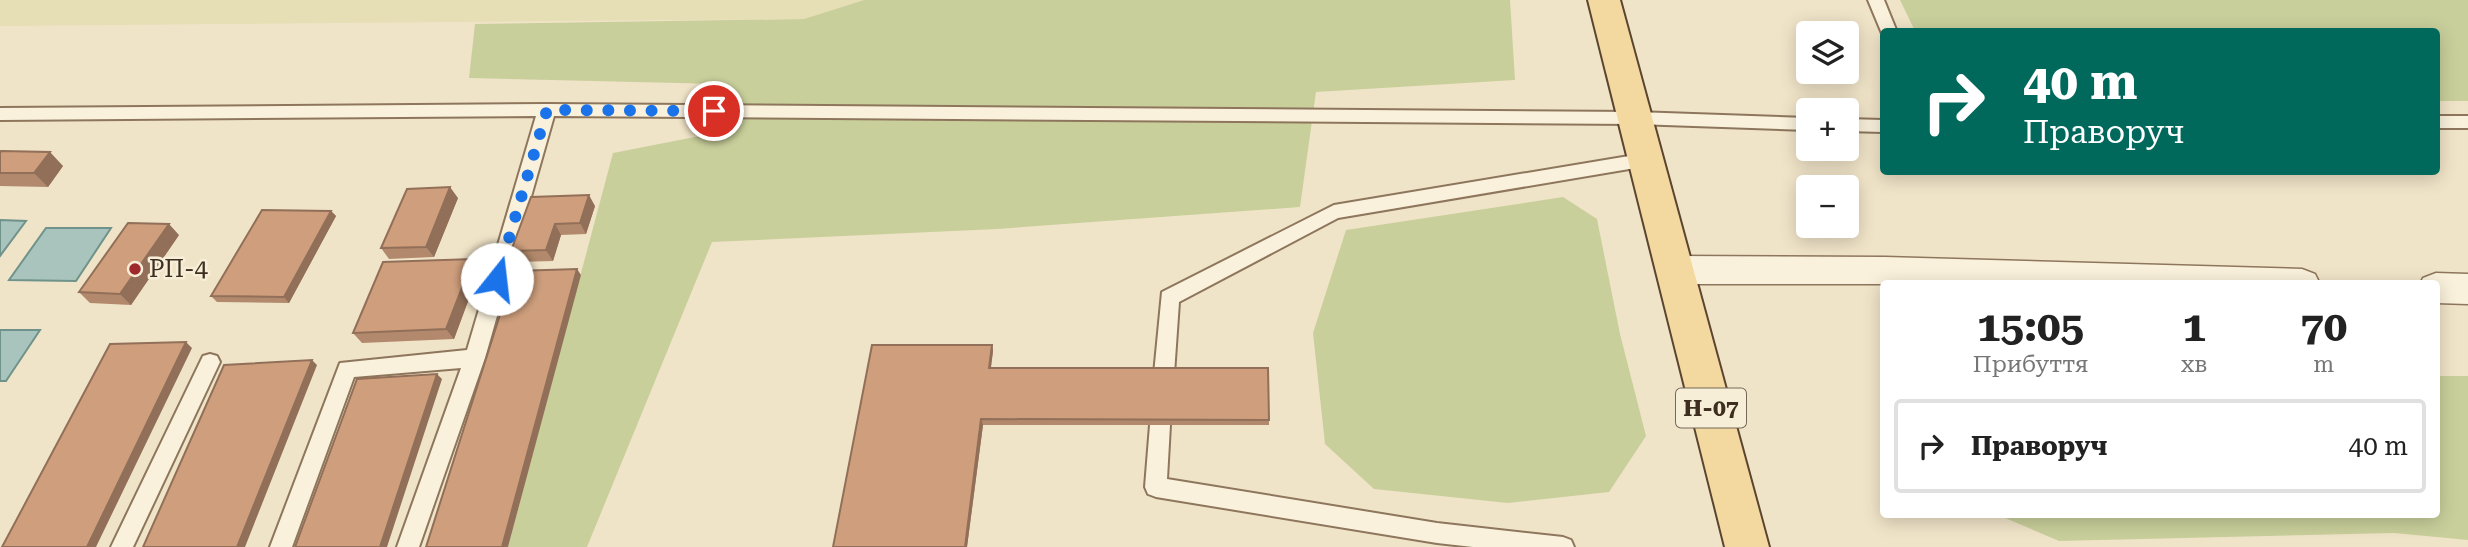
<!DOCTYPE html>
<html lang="uk">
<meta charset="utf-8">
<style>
:root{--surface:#fff;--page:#f6f6f6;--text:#222;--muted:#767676;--line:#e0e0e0}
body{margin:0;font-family:"Roboto Serif",serif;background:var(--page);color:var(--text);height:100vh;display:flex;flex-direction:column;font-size:26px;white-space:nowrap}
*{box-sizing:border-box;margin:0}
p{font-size:23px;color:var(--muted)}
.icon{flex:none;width:38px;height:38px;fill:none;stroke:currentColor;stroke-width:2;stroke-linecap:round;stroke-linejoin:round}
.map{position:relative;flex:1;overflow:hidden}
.details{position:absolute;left:1880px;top:280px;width:560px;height:238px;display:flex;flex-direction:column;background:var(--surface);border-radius:7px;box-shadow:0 4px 18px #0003}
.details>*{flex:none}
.banner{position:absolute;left:1880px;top:28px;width:560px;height:147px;border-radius:7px;box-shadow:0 4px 18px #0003;background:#00695c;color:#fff;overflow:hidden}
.buttons{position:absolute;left:1796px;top:21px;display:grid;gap:14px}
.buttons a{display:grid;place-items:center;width:63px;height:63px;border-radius:7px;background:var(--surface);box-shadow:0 4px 18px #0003;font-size:35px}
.pin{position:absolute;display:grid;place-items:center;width:60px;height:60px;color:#fff;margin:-30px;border:4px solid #fff;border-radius:50%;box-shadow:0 2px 7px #0007}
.me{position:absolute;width:77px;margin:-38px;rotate:16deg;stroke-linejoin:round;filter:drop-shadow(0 0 5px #0008)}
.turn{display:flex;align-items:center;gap:24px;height:147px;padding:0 28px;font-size:32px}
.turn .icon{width:91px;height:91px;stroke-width:2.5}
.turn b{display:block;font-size:49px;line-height:60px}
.eta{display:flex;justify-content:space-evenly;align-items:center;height:119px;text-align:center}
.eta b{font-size:42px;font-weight:700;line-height:49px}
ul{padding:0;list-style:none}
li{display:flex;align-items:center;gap:21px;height:94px;margin:0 14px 10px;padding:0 14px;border:4px solid var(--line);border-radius:7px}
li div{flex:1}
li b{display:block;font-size:26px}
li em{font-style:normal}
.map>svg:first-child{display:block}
</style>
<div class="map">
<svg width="2468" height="547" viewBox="0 0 2468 547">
<rect width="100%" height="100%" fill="#f0e4c8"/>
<!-- farmland -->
<path fill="#e6deb5" d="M0,0H864L804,19L0,26Z"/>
<!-- green -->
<path fill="#c9cf9b" d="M864,0H1510L1515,80L1316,92L1300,207L997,229L712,242L587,547H508L613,153L700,136L719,84L469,78L475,24L804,19Z
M1900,0H2468V101H2436V32L1915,31Z
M1563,197L1597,219L1620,334L1646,436L1609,492L1508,503L1374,489L1325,444L1313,333L1346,230Z
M2436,376H2468V540L2394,533L2059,541L1998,515L2436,514Z"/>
<!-- water -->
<path fill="#a9c4bc" stroke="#6f938a" stroke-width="2" d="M0,220L26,221L0,256Z
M46,228H111L76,281L9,280Z
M0,330H40L6,381H0Z"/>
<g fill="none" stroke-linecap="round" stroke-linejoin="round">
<defs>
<path id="service" d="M1868,0H1884L1897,32H1883V36Z
M547,104L1636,112L1808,118V130L1636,124L554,116L485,358L419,547H397L461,368L354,377L292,547H270L340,363L467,350L536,116L0,120V108Z
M2436,116H2468V128H2436Z
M1846,119L1883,120V132L1846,131Z
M1647,153L1653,155L1656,160L1653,165L1338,218L1179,302L1174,374L1171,380L1164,382L1157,380L1154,374L1162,292L1334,205Z
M210,354L217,356L220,362L133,547H111L203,356Z
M1160,416L1167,419L1170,425L1167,479L1437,523L1563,537L1571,540L1574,547H1473L1437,543L1156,497L1148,494L1145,487L1150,425L1153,419Z"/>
<path id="minor" d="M1675,256L1885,257L2302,269L2315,274L2320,284H1675L1662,280L1657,270L1662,260Z
M2436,273L2468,274V304L2436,303V284H2420L2423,278Z"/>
<path id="primary" d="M1588,0H1620L1769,547H1725Z"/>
</defs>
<!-- service casing -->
<use href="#service" stroke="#8d765c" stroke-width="4"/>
<!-- minor casing -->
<use href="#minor" stroke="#8d765c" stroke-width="3"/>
<!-- primary casing -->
<use href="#primary" stroke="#5b4430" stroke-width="4"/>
<!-- service -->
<use href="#service" fill="#faf1dc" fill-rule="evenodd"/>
<!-- minor -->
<use href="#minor" fill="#faf1dc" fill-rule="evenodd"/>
<!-- primary -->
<use href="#primary" fill="#f3d9a0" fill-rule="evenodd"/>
</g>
<!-- wall -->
<path fill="#b2896c" d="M0,153L63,166L48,187L0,186Z
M531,197L595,206L586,234L561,235L553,261L518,262L511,251Z
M458,198L434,257L389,259L381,248Z
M331,211L336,216L289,303L217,302L211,296Z
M179,235L131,305L90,303L79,292Z
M473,259L480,269L454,339L362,343L353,333Z
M992,345L993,351L991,368H1268L1269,425H983L967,547H833Z"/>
<!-- shaded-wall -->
<path fill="#916f58" d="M50,152L63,166L48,187L34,173Z
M450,187L458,198L434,257L426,247Z
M589,195L595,206L586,234L580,223Z
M331,211L336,216L289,303L284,297Z
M169,224L179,235L131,305L120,294Z
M555,224L561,235L553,261L546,250Z
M473,259L480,269L454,339L446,329Z
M577,269L581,275L508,547H502Z
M186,342L192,348L96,547H87Z
M992,345L993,351L990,373L989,368Z
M312,360L317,365L245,547H237Z
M437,374L442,379L387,547H380Z
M981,419L983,425L967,547H965Z"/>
<!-- building -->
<path fill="#cf9f7d" stroke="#916f58" stroke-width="2" d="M1,151L50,152L34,173H0V153Z
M450,187L426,247L381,248L407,189Z
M589,195L580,223L555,224L546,250L511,251L531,197Z
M262,210L331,211L284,297L211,296Z
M128,223L169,224L120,294L79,292Z
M473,259L446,329L353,333L383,262Z
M577,269L502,547H426L514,271Z
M186,342L87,547H2L110,344Z
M872,345H992L989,368H1268L1269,420L981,419L965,547H833Z
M312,360L237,547H143L224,365Z
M437,374L380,547H295L357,379Z"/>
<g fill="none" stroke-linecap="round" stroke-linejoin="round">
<!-- route -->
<path stroke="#1a73e8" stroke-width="12" stroke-dasharray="0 21.6" d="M497,279L547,110L714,111"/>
</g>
<!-- markers -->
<circle fill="#9e2a2b" stroke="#f7eed8" stroke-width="2.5" cx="135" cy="269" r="7"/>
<g text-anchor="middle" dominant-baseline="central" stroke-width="5" stroke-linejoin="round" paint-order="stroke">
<!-- shield labels -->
<rect fill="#f7eed8" stroke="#756857" stroke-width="2" x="1676" y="388.5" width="70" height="39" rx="5"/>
<g font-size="23" font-weight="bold" fill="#3d2e20">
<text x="1711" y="408">Н-07</text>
</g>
<!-- poi labels -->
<g font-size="24" fill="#3d2e20" stroke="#f7eed8" text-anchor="start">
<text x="149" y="269">РП-4</text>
</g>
</g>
</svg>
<div class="buttons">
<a><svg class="icon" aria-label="layers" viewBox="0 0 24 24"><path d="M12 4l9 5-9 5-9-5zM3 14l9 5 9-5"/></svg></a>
<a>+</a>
<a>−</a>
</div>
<div class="pin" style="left:714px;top:111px;background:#d93025"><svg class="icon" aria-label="arrive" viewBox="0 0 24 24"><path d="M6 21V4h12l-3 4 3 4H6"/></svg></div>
<svg class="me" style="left:497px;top:279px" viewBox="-20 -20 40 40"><circle r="19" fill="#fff"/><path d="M0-13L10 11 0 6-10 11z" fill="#1a73e8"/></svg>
<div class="banner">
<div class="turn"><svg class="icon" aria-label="right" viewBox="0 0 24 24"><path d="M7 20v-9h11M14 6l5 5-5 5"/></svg><div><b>40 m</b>Праворуч</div></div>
</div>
<section class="details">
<div class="eta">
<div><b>15:05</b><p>Прибуття</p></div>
<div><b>1</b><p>хв</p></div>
<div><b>70</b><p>m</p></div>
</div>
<ul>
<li><svg class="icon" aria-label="right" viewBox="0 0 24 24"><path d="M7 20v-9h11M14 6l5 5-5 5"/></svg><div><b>Праворуч</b></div><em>40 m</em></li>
</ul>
</section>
</div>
